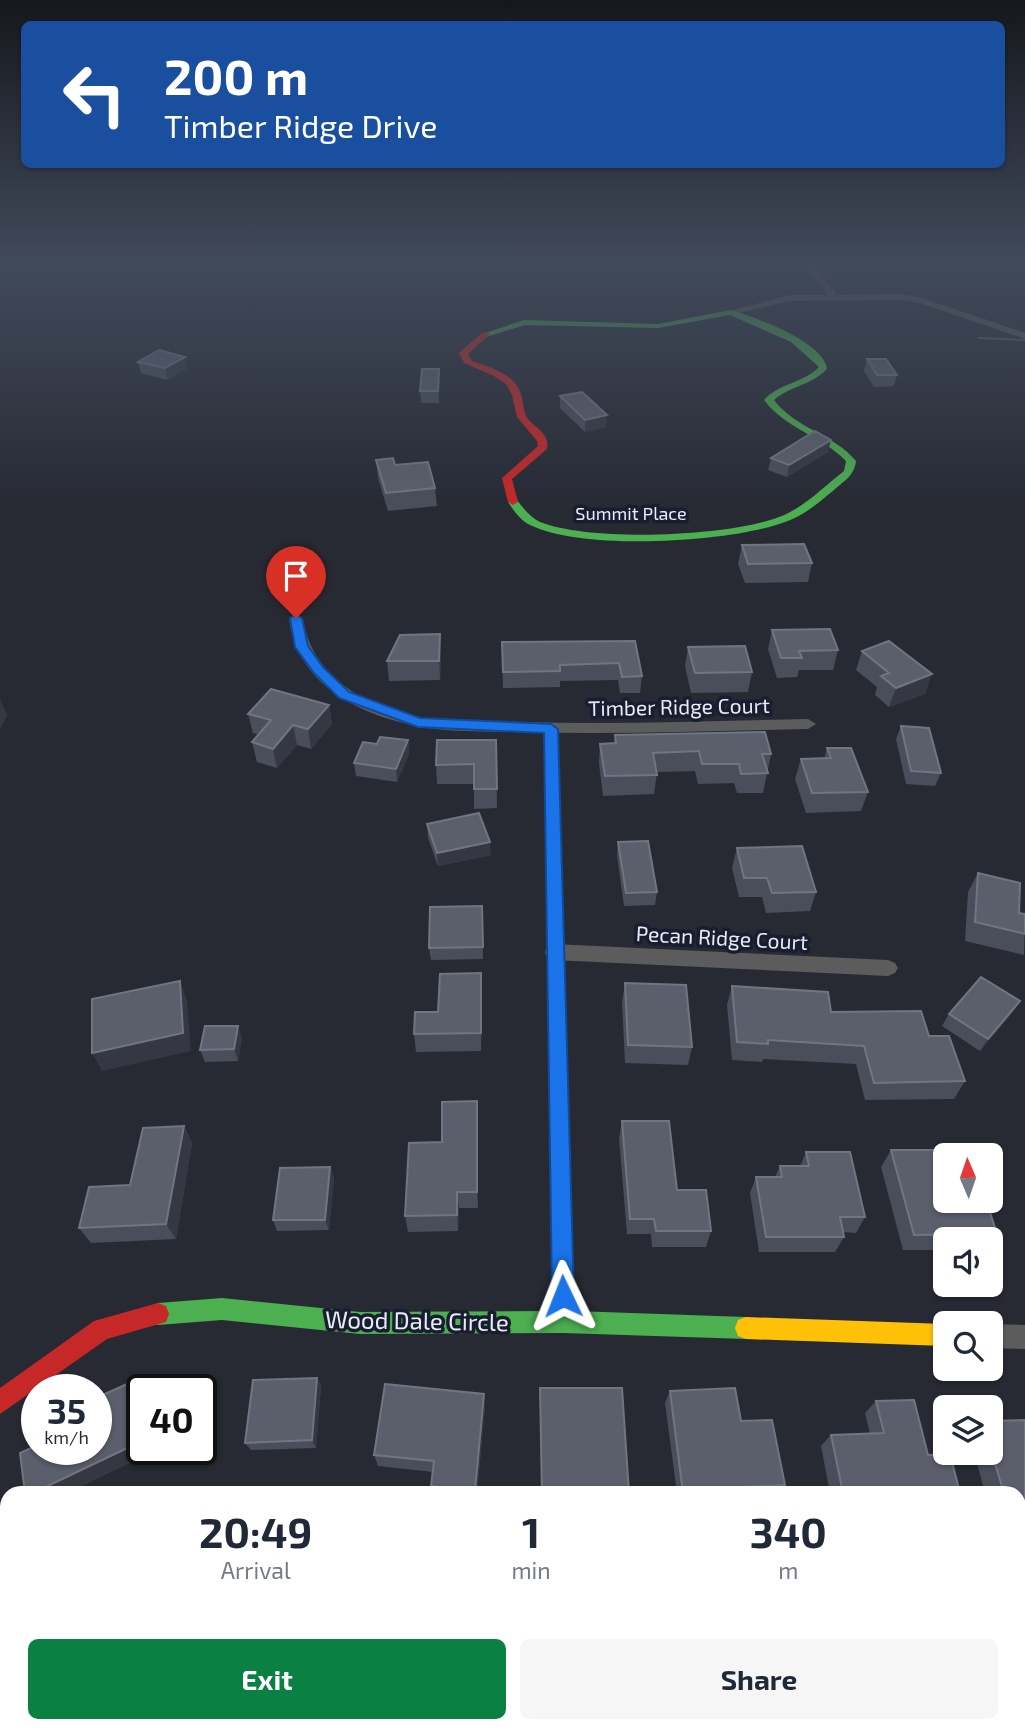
<!DOCTYPE html>
<style>
:root{--surface:#fff;--page:#f6f6f7;--text:#1f2937;--muted:#747a83;--accent:#0b8043}
body{margin:0;font-family:"Exo 2",sans-serif;background:var(--page);color:var(--text);height:100vh;display:flex;flex-direction:column;font-size:26px;white-space:nowrap}
*{box-sizing:border-box;margin:0}
p{font-size:23px;color:var(--muted)}
.icon{flex:none;width:38px;height:38px;fill:none;stroke:currentColor;stroke-width:2;stroke-linecap:round;stroke-linejoin:round}
.map{position:relative;flex:1;overflow:hidden}
.details{position:absolute;left:0px;top:1486px;width:1026px;height:247px;display:flex;flex-direction:column;background:var(--surface);border-radius:21px 21px 0 0;box-shadow:0 2px 5px #0004}
.details>*{flex:none}
.hud{position:absolute;left:21px;top:21px;width:984px;height:147px;border-radius:10px;box-shadow:0 2px 5px #0004;background:#1a4fa0;color:#fff;overflow:hidden}
.needle{width:46px;rotate:358deg}
.buttons{position:absolute;left:933px;top:1143px;display:grid;gap:14px}
.buttons a{display:grid;place-items:center;width:70px;height:70px;border-radius:10px;background:var(--surface);box-shadow:0 2px 5px #0004;font-size:35px}
.speed{position:absolute;left:21px;top:1374px;display:flex;gap:14px;font-size:35px;font-weight:700;text-align:center}
.speed>*{display:grid;place-content:center;width:91px;height:91px;border-radius:50%;background:var(--surface);box-shadow:0 2px 5px #0004;line-height:1}
.speed small{font-size:18px;font-weight:400}
.speed .limit{border:4px solid #111;border-radius:10px;background:#fff;color:#111}
.pin{position:absolute;display:grid;place-items:center;width:60px;height:60px;color:#fff;margin:-72px -30px;border-radius:50% 50% 50% 0;rotate:-45deg;box-shadow:0 0 7px #0007}
.pin .icon{rotate:45deg}
.me{position:absolute;width:77px;margin:-38px;rotate:358deg;stroke-linejoin:round;filter:drop-shadow(0 0 5px #0008)}
.turn{display:flex;align-items:center;gap:24px;height:147px;padding:0 28px;font-size:32px}
.turn .icon{width:91px;height:91px;stroke-width:2.5}
.turn b{display:block;font-size:49px;line-height:60px}
.eta{display:flex;justify-content:space-evenly;align-items:center;height:119px;text-align:center}
.eta b{font-size:42px;font-weight:700;line-height:49px}
.primary-button{display:flex;gap:14px;margin-top:auto;padding:14px 28px}
.primary-button a{flex:1;height:80px;border-radius:10px;background:var(--accent);color:#fff;font-size:28px;font-weight:700;line-height:80px;text-align:center}
.primary-button a+a{background:var(--page);color:var(--text)}
.map>svg:first-child{display:block}
</style>
<div class="map">
<svg width="1025" height="1732" viewBox="0 0 1025 1732">
<rect width="100%" height="100%" fill="#272a33"/>
<g fill="none" stroke-linecap="round" stroke-linejoin="round">
<!-- lane -->
<path fill="#5d5c5d" fill-rule="evenodd" d="M977,337L1025,339V341L979,339L977,338Z"/>
<!-- street -->
<path fill="#5d5c5d" fill-rule="evenodd" d="M804,263H812L837,295L901,294L922,298L1025,333V339L920,303L901,300L789,301L731,315L726,312L789,295H828Z
M296,614L303,618C310,671 355,700 404,714C442,724 482,721 521,722C616,725 712,721 808,719L816,724L808,729C711,731 614,735 517,732C476,731 435,733 396,721C343,706 296,676 289,618Z
M554,944L888,960L895,963L898,968L895,973L888,976L554,960L547,957L545,952L547,947Z
M990,1324L1025,1325V1349L990,1348Z"/>
<!-- fast -->
<path fill="#4caf50" fill-rule="evenodd" d="M731,310C755,317 824,342 827,369C812,385 790,386 774,400C796,429 834,434 856,461C854,476 845,480 834,490C819,502 804,516 785,522C730,543 583,551 530,525C520,520 514,511 508,502L509,500H517C523,508 530,517 540,522C591,542 727,537 779,517C804,508 823,487 844,471L846,461C822,436 786,429 764,400C779,383 804,383 819,367L791,342L730,315L658,328L525,325L486,337L482,334L524,320L658,324Z
M551,724L558,729L574,1311L746,1317L754,1320L757,1328L754,1336L746,1339L563,1333L360,1334L222,1320L158,1325L150,1322L147,1314L150,1306L158,1303L222,1298L360,1312L552,1311L544,729Z"/>
<!-- slow -->
<path fill="#ffc107" fill-rule="evenodd" d="M746,1317L945,1324V1346L746,1339L738,1336L735,1328L738,1320Z"/>
<!-- jam -->
<path fill="#c62828" fill-rule="evenodd" d="M483,332L490,334L468,354L472,361C492,368 517,374 522,398C524,405 523,412 528,419C537,429 550,434 547,449L512,479L518,502L513,505L508,502L502,478L538,446L537,441L517,417L512,395L506,384L494,376L464,363L459,353Z
M158,1303L166,1306L169,1314L166,1322L107,1339L0,1414V1388L94,1321Z"/>
</g>
<!-- wall -->
<path fill="#4a4e5a" d="M867,359L897,375L894,386L874,387L864,371Z
M138,362L188,368L167,380L141,373Z
M439,369V403H421L420,391Z
M560,396L606,427L585,432L560,408Z
M828,452L787,477L768,470L771,458Z
M376,460L395,465L435,488L437,506L388,511L378,478Z
M742,545L812,563L808,582L745,583L738,564Z
M772,630L838,650L833,670H799L797,677L777,678L768,649Z
M635,641L642,676L640,693H620L618,680L560,681V687L503,688L502,642Z
M688,647L752,672L748,692L691,693L685,666Z
M862,651L925,694L889,707L875,695L877,687L856,670Z
M441,653L440,680L389,681L387,661Z
M329,705L332,724L311,749L297,745L277,768L257,762L252,742L259,735L253,733L248,714Z
M901,726L941,773L935,786L906,784L896,739Z
M615,735L771,754L763,793H737L734,783L698,784L695,771L657,772L654,794L603,796L599,763L600,744L614,743Z
M408,740L409,754L397,782L356,776L354,763L377,744Z
M496,740L497,808L474,809V784H437L436,765Z
M827,748L868,792L861,811L806,813L795,779L801,759H824Z
M427,824L491,855L438,866L428,838Z
M618,842L657,892L655,905L624,906L617,855Z
M737,848L816,892L810,911L766,913L762,897H739L732,868Z
M978,873L1019,913L1025,914L1024,955L965,941L968,892Z
M482,906L483,959L431,960L429,948Z
M625,983L692,1047L688,1065L625,1063L622,1002Z
M732,986L831,1012L929,1036L965,1081L954,1099L865,1100L856,1064L763,1059L762,1062L732,1060L727,1005Z
M482,991L481,1051L416,1052L414,1034L438,1012Z
M1020,1001L1012,1013L980,1051L942,1026L949,1014Z
M242,1038L238,1061L205,1062L200,1050Z
M478,1118V1208H459L458,1231L408,1232L405,1216L442,1142Z
M622,1121L677,1190L711,1231L706,1247H652L651,1234H627L619,1138Z
M184,1126L192,1143L176,1239L91,1243L79,1228L130,1185Z
M891,1150L997,1234L990,1241V1239H945V1250H903L881,1167Z
M806,1152L865,1217L856,1233L843,1232L844,1237L835,1252H759L750,1193L756,1177H775L780,1166H800Z
M330,1167L334,1178L329,1230L277,1231L273,1220Z
M317,1378L321,1386L316,1448L251,1450L245,1443Z
M540,1388L629,1493H541Z
M670,1391L741,1421L785,1485L778,1493H677L665,1403Z
M876,1401L928,1455L960,1493H830L821,1446L831,1435L870,1434L865,1413Z
M485,1406L477,1493H433L431,1486L433,1472L378,1466L374,1455Z
M1025,1420V1542H1018V1493H985L974,1452H990V1421Z
M593,1726H701V1732H593Z
M761,1726H877L878,1732H761Z
M950,1726H1018L1025,1732H952Z"/>
<!-- shaded-wall -->
<path fill="#353843" d="M185,357L188,368L167,380L165,368Z
M439,369L440,380L439,403L438,391Z
M607,415L606,427L585,432V420Z
M831,440L828,452L787,477L789,465Z
M440,634L441,653L440,680L439,661Z
M932,674L925,694L889,707L896,688Z
M0,699L7,715L0,729Z
M329,705L332,724L311,749L308,729Z
M293,725L297,745L277,768L273,749Z
M408,740L409,754L397,782L396,769Z
M490,842L491,855L438,866L437,853Z
M481,973L482,991L481,1051Z
M180,981L187,1000L191,1051L102,1071L92,1053Z
M1020,1001L1012,1013L980,1051L988,1039Z
M238,1026L242,1038L238,1061L234,1049Z
M477,1101L478,1118V1208L477,1192Z
M184,1126L192,1143L176,1239L166,1224Z
M330,1167L334,1178L329,1230L325,1220Z
M457,1192L459,1208L458,1231L457,1215Z
M317,1378L321,1386L316,1448L312,1440Z
M136,1380L145,1390H142V1404Z
M484,1394L485,1406L477,1493H475Z
M142,1441V1449H159L68,1493H33Z
M46,1726H63L62,1732H45Z
M289,1726H298L297,1732H289Z"/>
<!-- building -->
<path fill="#5b5f6b" stroke="#707581" stroke-width="2" d="M159,350L185,357L165,368L138,362Z
M867,359H886L897,375H877Z
M422,369H439L438,391H420Z
M582,392L607,415L585,420L560,396Z
M815,431L831,440L789,465L771,458Z
M393,458L395,465L428,462L435,488L386,493L376,460Z
M804,544L812,563L748,564L742,545Z
M830,629L838,650L799,651L802,658H781L772,630Z
M440,634L439,661H387L400,635Z
M635,641L642,676L622,677L619,663L560,665V671L503,672L502,642Z
M889,641L932,674L896,688L881,676L889,673L862,651Z
M745,646L752,672L695,673L688,647Z
M271,689L329,705L308,729L293,725L273,749L252,742L271,720L248,714Z
M901,726L929,728L941,773L911,771Z
M765,732L771,754H762L768,773L741,774L739,764H702L699,751L653,753L657,775L605,776L600,744L616,743L615,735Z
M380,737L408,740L396,769L354,763L363,742L377,744Z
M437,740H496L497,789H474V764L436,765Z
M827,748H851L868,792L812,793L801,759L831,758Z
M479,813L490,842L437,853L427,824Z
M648,841L657,892L626,893L618,842Z
M802,846L816,892L772,893L767,878H744L737,848Z
M978,873L1020,883L1019,913L1025,914V934L975,922Z
M482,906L483,947L429,948L430,907Z
M481,973V1033L414,1034L415,1012H438L440,974Z
M981,977L1020,1001L988,1039L949,1014Z
M180,981L183,1033L92,1053V999Z
M625,983L686,985L692,1047L628,1045Z
M732,986L828,992L831,1012L921,1011L929,1036H949L965,1081L874,1083L864,1046L768,1040V1044L737,1042Z
M205,1026H238L234,1049L200,1050Z
M477,1101V1192H457V1215L405,1216L409,1143L442,1142V1102Z
M622,1121H669L677,1190H706L711,1231H656L654,1219H630Z
M184,1126L166,1224L79,1228L89,1187L130,1185L143,1128Z
M891,1150H969L971,1155H945V1200H986L997,1234L914,1235Z
M806,1152H850L865,1217H840L844,1237H766L756,1177H782L780,1166H809Z
M330,1167L325,1220H273L280,1168Z
M317,1378L312,1440L245,1443L253,1380Z
M136,1380L142,1404V1441L33,1493H25L20,1453L37,1445V1449H96V1398Z
M385,1384L484,1394L475,1491L431,1486L434,1461L374,1455Z
M540,1388H622L629,1493H542Z
M735,1388L741,1421L772,1420L785,1485L738,1487L739,1493H683L670,1391Z
M914,1400L928,1455L950,1454L960,1493H843L831,1435L884,1433L876,1401Z
M1025,1420V1534H1018V1493H1004L990,1447V1421Z
M1018,1637H1025V1732H968L967,1726H1018Z
M0,1644H7V1726H46L45,1732H0Z
M136,1726H289V1732H135Z
M370,1726H518V1732H370Z
M596,1726H701V1732H596Z
M770,1726H877L878,1732H771Z"/>
<!-- sky -->
<linearGradient id="sky" x2="0" y2="1"><stop stop-color="#15171c"/><stop offset="0.52" stop-color="#414a5b"/><stop offset="1" stop-color="#414a5b" stop-opacity="0"/></linearGradient>
<rect width="1025" height="506" fill="url(#sky)"/>
<!-- route -->
<path fill="#1a73e8" stroke="#114b97" stroke-width="2" d="M296,614L302,618L308,646L323,667L349,692L420,718L551,724L558,729L574,1296L571,1304L563,1307L555,1304L552,1296L544,733L418,727L339,698L314,673L295,647L290,618Z"/>
<g text-anchor="middle" dominant-baseline="central" stroke-width="7" stroke-linejoin="round" paint-order="stroke">
<!-- far-street labels -->
<g font-size="18" fill="#e6ebf7" stroke="#181e2f">
<text x="631" y="513">Summit Place</text>
</g>
<!-- street labels -->
<g font-size="21" fill="#e6ebf7" stroke="#181e2f">
<text transform="translate(679 706) rotate(-1)">Timber Ridge Court</text>
<text transform="translate(722 937) rotate(3)">Pecan Ridge Court</text>
</g>
<!-- near-street labels -->
<g font-size="24" fill="#e6ebf7" stroke="#181e2f">
<text transform="translate(417 1320) rotate(1)">Wood Dale Circle</text>
</g>
</g>
</svg>
<div class="buttons">
<a><svg class="needle" viewBox="-14 -14 28 28"><path d="M0-13l5 13h-10z" fill="#e53935"/><path d="M0 13l5-13h-10z" fill="#747a83"/></svg></a>
<a><svg class="icon" aria-label="sound" viewBox="0 0 24 24"><path d="M4 9h4l5-4v14l-5-4H4zM17 9q2 3 0 6"/></svg></a>
<a><svg class="icon" aria-label="search" viewBox="0 0 24 24"><circle cx="10" cy="10" r="6"/><path d="M15 15l6 6"/></svg></a>
<a><svg class="icon" aria-label="layers" viewBox="0 0 24 24"><path d="M12 4l9 5-9 5-9-5zM3 14l9 5 9-5"/></svg></a>
</div>
<div class="speed"><div>35<small>km/h</small></div><div class="limit">40</div></div>
<div class="pin" style="left:296px;top:618px;background:#d93025"><svg class="icon" aria-label="arrive" viewBox="0 0 24 24"><path d="M6 21V4h12l-3 4 3 4H6"/></svg></div>
<svg class="me" style="left:563px;top:1296px" viewBox="-20 -20 40 40"><path d="M0-17L14 15 0 8-14 15z" fill="#1a73e8" stroke="#fff" stroke-width="4"/></svg>
<div class="hud">
<div class="turn"><svg class="icon" aria-label="left" viewBox="0 0 24 24"><path d="M17 20v-9H6M10 6l-5 5 5 5"/></svg><div><b>200 m</b>Timber Ridge Drive</div></div>
</div>
<section class="details">
<div class="eta">
<div><b>20:49</b><p>Arrival</p></div>
<div><b>1</b><p>min</p></div>
<div><b>340</b><p>m</p></div>
</div>
<div class="primary-button"><a>Exit</a><a>Share</a></div>
</section>
</div>
